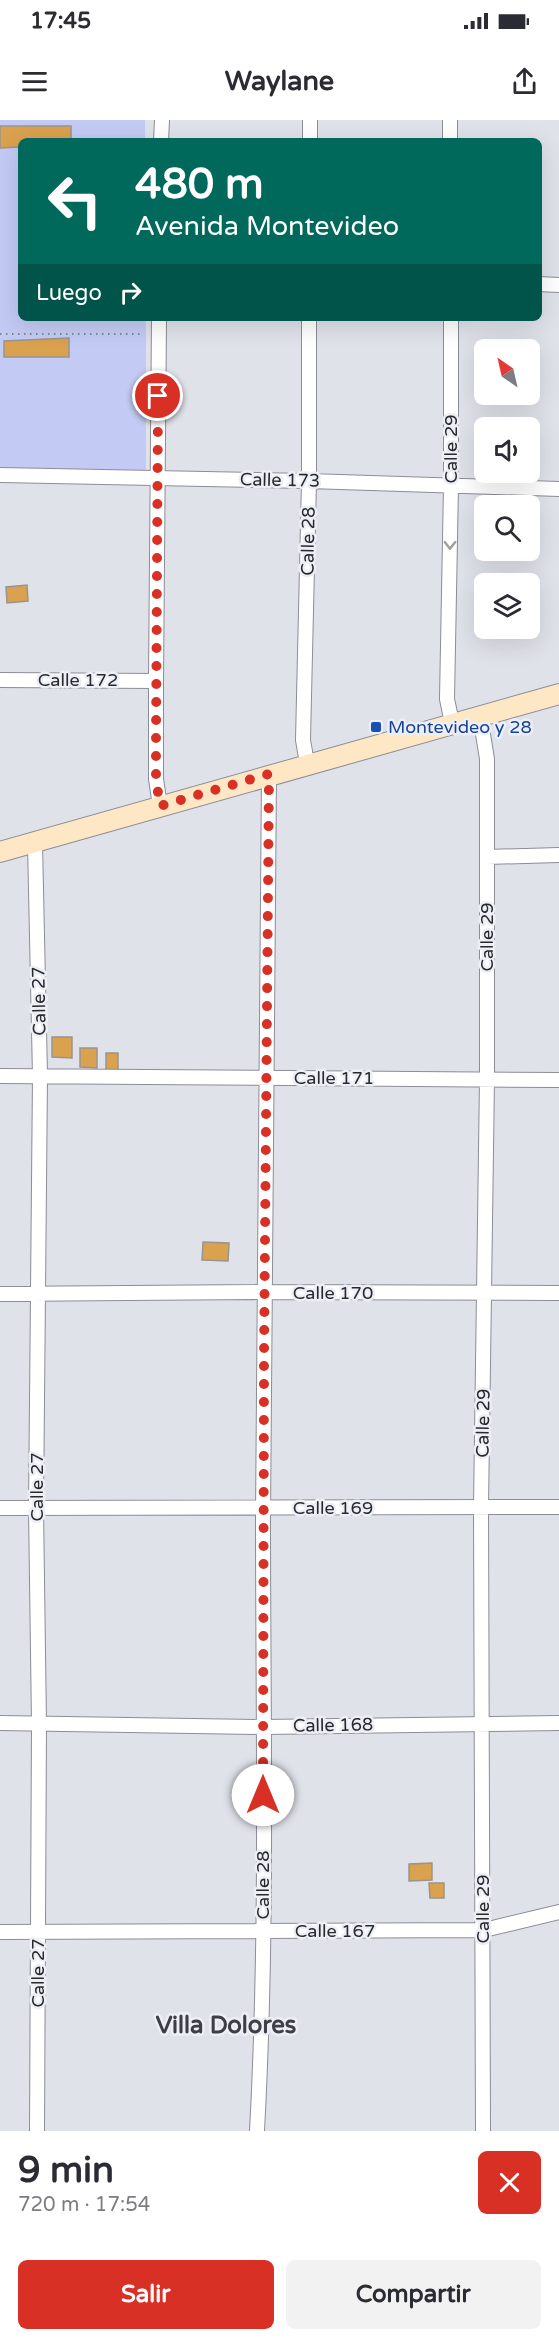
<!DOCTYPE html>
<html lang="es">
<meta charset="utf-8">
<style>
:root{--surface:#fff;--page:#f2f2f3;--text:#2b2b33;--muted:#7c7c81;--accent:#d93025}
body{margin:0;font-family:"Varela Round",sans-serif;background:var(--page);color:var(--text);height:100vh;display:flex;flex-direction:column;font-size:22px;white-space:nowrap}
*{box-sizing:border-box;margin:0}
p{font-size:20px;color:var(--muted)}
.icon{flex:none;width:33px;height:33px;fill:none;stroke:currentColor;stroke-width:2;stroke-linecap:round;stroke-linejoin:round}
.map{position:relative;height:2011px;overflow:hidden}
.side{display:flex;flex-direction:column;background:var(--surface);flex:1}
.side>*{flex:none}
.banner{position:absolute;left:18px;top:18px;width:524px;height:183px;border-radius:9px;box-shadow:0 6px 24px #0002;background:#00695c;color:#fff;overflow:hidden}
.needle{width:39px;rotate:326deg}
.controls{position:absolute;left:474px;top:219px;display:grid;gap:12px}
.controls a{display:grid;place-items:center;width:66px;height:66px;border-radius:9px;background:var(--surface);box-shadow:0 6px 24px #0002;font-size:30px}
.pin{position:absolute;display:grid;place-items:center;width:51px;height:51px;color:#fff;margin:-26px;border:3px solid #fff;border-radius:50%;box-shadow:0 2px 6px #0007}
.me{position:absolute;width:66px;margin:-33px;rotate:0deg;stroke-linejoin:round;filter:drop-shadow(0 0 4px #0008)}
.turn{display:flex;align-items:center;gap:21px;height:126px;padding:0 18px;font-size:27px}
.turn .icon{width:78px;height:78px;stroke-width:2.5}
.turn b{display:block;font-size:42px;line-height:51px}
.then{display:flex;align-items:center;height:57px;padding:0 18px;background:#0003;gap:12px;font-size:22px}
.round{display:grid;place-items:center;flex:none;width:63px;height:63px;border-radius:9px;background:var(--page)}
.headline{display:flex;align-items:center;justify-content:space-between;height:102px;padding:0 18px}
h1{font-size:36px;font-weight:800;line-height:45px}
.primary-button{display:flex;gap:12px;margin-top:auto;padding:12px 18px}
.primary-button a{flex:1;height:69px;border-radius:9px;background:var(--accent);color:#fff;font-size:24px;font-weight:800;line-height:69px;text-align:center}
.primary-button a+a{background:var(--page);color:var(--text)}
.status{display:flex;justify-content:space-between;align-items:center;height:42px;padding:0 30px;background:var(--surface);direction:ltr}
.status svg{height:16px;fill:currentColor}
header{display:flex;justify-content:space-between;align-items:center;height:78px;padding:0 18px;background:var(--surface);font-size:27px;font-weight:800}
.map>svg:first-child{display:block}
</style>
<div class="status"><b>17:45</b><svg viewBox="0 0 49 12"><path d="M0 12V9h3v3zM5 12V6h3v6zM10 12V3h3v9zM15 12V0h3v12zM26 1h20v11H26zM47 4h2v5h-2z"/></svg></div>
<header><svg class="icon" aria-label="menu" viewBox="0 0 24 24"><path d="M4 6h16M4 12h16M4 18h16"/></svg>Waylane<svg class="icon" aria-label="share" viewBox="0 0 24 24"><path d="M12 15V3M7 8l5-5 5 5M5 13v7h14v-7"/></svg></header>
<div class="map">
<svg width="559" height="2011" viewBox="0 0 559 2011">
<rect width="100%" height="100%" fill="#e0e2ea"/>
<!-- green -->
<path fill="#c3cbf4" d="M0,0H145V21H21V198H146V353L0,351Z"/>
<!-- building -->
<path fill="#daa14e" stroke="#99948e" stroke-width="1.5" d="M0,6H71V21H21V27L0,28Z
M69,218V237H4V221Z
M27,465L28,481L7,483L6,467Z
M52,917H72V938L52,937Z
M80,928H97V948L80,947Z
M106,933H118V951H106Z
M203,1122L229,1123L228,1141L202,1140Z
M432,1743V1760L409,1761V1744Z
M429,1763H444V1778H430Z"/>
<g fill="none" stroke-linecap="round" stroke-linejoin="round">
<defs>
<path id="minor" d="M450,0V21
M161,21L162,0
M310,21V0
M538,164L559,165
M159,198L156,561V659L160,686
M451,198V366L447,579L452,603
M0,355L309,361L559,369
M0,560L156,561
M480,596L487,639V959L481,1387L483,2011
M307,643L303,620L309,361V198
M35,723L40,956L36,1388L39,1604L37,2011
M487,737L559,735
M0,956L559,960
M0,1174L264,1172L559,1173
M0,1388L559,1387
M0,1603L263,1607L559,1603
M0,1812L484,1810L559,1792
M257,2011C268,1807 263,1602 263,1397C263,1150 267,902 269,654"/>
<path id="secondary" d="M0,732L559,574"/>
</defs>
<!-- minor casing -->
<use href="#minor" stroke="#8c8d95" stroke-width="16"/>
<!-- secondary casing -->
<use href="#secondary" stroke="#8c8d95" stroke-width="22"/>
<!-- path -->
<path stroke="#84858b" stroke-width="2" stroke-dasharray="1.5 4.5" stroke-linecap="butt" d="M0,214H144"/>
<!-- minor -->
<use href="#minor" stroke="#fff" stroke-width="14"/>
<!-- secondary -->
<use href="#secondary" stroke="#fde7c5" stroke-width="20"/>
</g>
<!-- one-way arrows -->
<defs><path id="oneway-chevron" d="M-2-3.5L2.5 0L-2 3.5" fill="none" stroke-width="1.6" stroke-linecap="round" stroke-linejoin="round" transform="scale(1.5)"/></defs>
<use stroke="#9f9fa0" href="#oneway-chevron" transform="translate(450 425) rotate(91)"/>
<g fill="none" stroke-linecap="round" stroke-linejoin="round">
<!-- route -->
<path stroke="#d93025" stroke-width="10" stroke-dasharray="0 18" d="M158,276L156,620V659L160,686L269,654L264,1237L263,1675"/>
</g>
<!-- markers -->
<rect fill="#1a4fb4" stroke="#edeff7" stroke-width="2" x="370" y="601" width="12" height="12" rx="3"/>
<g text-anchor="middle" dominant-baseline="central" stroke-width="5" stroke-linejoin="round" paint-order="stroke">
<!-- street labels -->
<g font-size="18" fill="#292a2d" stroke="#edeff7">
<text transform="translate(451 329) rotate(-90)">Calle 29</text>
<text transform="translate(280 360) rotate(1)">Calle 173</text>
<text transform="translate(308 421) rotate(-89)">Calle 28</text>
<text x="78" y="560">Calle 172</text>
<text transform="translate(487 817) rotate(-90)">Calle 29</text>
<text transform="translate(39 881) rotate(-91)">Calle 27</text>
<text x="334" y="958">Calle 171</text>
<text x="333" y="1173">Calle 170</text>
<text transform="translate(483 1303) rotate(-89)">Calle 29</text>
<text transform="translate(37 1367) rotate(-90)">Calle 27</text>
<text x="333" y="1388">Calle 169</text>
<text transform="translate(333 1605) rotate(-1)">Calle 168</text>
<text transform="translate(263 1765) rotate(-90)">Calle 28</text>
<text transform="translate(483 1789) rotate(-90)">Calle 29</text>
<text x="335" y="1811">Calle 167</text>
<text transform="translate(38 1853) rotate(-90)">Calle 27</text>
</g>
<!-- transit labels -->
<g font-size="18" fill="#164399" stroke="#edeff7" text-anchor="start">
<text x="388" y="607">Montevideo y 28</text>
</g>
<!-- district labels -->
<g font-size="24" font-weight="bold" fill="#3e3f45" stroke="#edeff7">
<text x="226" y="1905">Villa Dolores</text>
</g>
</g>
</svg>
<div class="controls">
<a><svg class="needle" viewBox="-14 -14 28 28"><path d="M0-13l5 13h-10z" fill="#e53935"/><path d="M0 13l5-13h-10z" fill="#7c7c81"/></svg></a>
<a><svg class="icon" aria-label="sound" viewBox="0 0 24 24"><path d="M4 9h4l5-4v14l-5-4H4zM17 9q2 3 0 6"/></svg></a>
<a><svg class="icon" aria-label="search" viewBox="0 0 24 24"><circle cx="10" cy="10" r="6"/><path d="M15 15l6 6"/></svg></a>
<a><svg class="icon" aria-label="layers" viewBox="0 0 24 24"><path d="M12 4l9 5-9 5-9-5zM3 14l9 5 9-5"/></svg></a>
</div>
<div class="pin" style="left:158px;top:276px;background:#d93025"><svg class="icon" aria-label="arrive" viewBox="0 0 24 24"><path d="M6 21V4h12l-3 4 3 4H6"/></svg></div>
<svg class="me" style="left:263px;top:1675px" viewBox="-20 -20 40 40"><circle r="19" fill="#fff"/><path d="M0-13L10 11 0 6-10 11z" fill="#d93025"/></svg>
<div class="banner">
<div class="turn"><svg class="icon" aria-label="left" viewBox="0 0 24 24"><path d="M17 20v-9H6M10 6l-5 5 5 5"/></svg><div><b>480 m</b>Avenida Montevideo</div></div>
<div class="then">Luego<svg class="icon" aria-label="right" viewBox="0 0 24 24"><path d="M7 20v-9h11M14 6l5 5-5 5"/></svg></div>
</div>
</div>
<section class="side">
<div class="headline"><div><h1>9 min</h1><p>720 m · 17:54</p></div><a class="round" style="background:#d93025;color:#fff"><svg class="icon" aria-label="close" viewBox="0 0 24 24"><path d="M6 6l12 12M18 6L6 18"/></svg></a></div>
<div class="primary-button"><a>Salir</a><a>Compartir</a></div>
</section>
